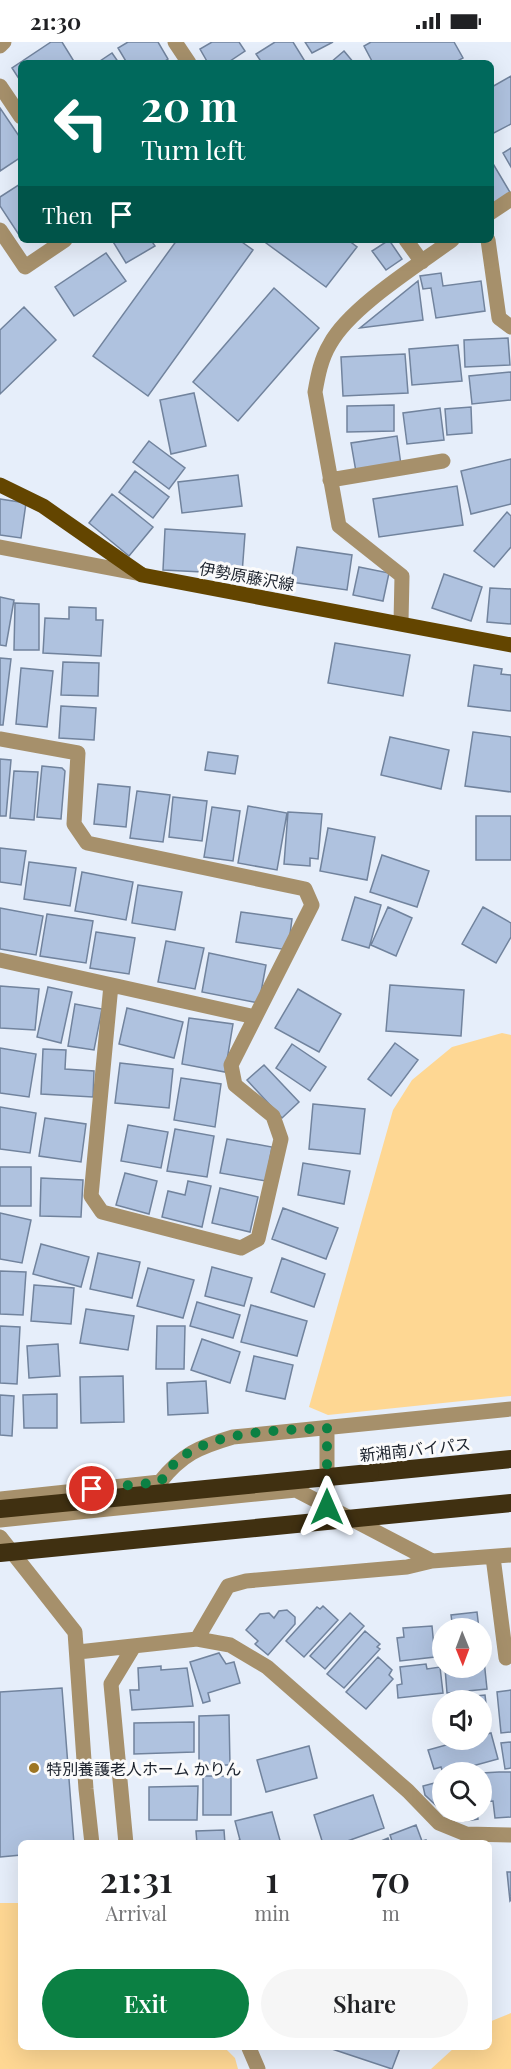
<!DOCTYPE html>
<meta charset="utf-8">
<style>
:root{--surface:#fff;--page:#f6f6f6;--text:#202124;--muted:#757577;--accent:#0b8043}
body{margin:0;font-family:"Playfair Display","Noto Sans JP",serif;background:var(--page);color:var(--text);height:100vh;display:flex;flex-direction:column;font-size:22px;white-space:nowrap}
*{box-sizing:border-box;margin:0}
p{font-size:20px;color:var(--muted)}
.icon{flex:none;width:33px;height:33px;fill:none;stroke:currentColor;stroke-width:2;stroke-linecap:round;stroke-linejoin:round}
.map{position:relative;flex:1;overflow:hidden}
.drawer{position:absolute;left:18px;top:1798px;width:474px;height:210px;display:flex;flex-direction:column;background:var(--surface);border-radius:9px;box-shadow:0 6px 24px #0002}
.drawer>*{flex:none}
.banner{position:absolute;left:18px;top:18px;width:476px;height:183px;border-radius:9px;box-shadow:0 6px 24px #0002;background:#00695c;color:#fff;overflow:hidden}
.needle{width:39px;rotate:179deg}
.tools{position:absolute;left:432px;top:1576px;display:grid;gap:12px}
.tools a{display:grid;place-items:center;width:60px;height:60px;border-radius:50%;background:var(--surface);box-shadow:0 6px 24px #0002;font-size:30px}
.pin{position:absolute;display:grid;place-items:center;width:51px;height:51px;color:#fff;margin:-26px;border:3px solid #fff;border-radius:50%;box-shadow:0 2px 6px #0007}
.me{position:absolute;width:66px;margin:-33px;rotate:0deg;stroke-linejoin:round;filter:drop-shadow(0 0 4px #0008)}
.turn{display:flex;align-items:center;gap:21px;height:126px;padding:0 24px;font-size:27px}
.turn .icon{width:78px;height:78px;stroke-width:2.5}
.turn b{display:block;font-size:42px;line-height:51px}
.then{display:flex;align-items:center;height:57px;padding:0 24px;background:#0003;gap:12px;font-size:22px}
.eta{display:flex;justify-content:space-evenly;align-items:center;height:102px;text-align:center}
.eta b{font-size:36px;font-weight:600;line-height:42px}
.action{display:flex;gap:12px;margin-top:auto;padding:12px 24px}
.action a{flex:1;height:69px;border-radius:36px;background:var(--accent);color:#fff;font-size:24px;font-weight:600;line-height:69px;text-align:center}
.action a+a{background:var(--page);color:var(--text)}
.status{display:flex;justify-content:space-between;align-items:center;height:42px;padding:0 30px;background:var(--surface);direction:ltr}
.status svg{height:16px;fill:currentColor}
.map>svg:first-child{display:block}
</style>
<div class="status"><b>21:30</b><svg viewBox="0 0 49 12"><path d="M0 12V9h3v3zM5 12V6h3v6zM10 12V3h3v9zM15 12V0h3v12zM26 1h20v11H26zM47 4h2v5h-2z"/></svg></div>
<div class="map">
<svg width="511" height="2027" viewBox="0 0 511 2027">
<rect width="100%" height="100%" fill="#e6eefa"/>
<!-- green -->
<path fill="#fed793" d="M502,991L511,993V1354L328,1373L309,1365L393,1068L412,1038L452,1005Z
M0,1861H21V2006H225L235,2016L238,2027H0Z
M511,1971V2027H431L454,2006H489V1980Z"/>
<!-- building -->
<path fill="#afc2df" stroke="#71839d" stroke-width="1.5" d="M51,0H62L75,21H21V40L12,26Z
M128,0H158L168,17L162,21H127L118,6Z
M212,0H239L245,9L227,21H208L200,7Z
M275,0H293L306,21H262L256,12Z
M305,0H333L312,11Z
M371,0H454L463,16L454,21H373L364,4Z
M344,9L354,21H330Z
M112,11L119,21H97Z
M511,34V82L490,93V46Z
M0,66L21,97V115L0,129Z
M511,106V125L503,111Z
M492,120L511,152L490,167V121Z
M20,142L21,144V196L0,164V155Z
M112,198H151L155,204L126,221Z
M177,198H239L253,208L148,354L93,314Z
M262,198H348L357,205L326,245Z
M389,198L402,217L386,228L372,209Z
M106,211L126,239L74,274L55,245Z
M441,231L443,244L481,239L485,269L436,276L431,246L423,247L420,234Z
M418,239L423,278L360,286Z
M274,246L319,286L238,379L193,340Z
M24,265L56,298L0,352V288Z
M508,296L510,323L465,325L464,298Z
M458,303L462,339L412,343L409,307Z
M405,312L408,351L343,354L341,315Z
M511,330V358L472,362L469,334Z
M194,351L206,404L171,412L160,358Z
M394,363V389L347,390V364Z
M471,365L472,391L447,393L445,367Z
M440,366L444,398L407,402L403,371Z
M397,394L401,423L356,430L351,401Z
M149,399L185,426L169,447L133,420Z
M511,417V462L471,472L461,429Z
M135,429L169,455L153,476L119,450Z
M238,433L242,464L182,471L178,440Z
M457,444L463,483L379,495L373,457Z
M112,452L153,485L129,514L89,481Z
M0,457L26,461L21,496L0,493Z
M507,470L511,474V505L494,525L474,509Z
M165,487L245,492L242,532L163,528Z
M297,505L352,513L347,548L291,540Z
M359,525L389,531L383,559L353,553Z
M444,532L482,545L471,579L432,566Z
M490,546L511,547V582L487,580Z
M0,555L14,558L6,604L0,603Z
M15,561L39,562V608H14Z
M69,565L96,566V578H103L101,614L43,611L45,576L69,577Z
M335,601L410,613L403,654L328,641Z
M0,616L11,617L3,683H0Z
M63,620L99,621L98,654L61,653Z
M474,623L502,627L501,632L511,633V669L468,664Z
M21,626L53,629L47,685L16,682Z
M61,664L96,666L94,698L59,696Z
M473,690L511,695V750L465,744Z
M390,695L449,708L441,747L381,733Z
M208,710L238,714L235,732L205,728Z
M0,717L11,718L6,774H0Z
M42,724L62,726L65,729L61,777L37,775Z
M14,729L38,730L34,778L10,776Z
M98,742L130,745L126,785L94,782Z
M137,749L170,753L163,800L130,796Z
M173,755L207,759L202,799L169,795Z
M248,764L287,771L277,828L238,821Z
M212,765L240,769L233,819L204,815Z
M288,770L322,772L318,817L310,816V824L284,822Z
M476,774H511V818H476Z
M328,786L375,795L367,838L320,829Z
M0,806L26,809L21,843L0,840Z
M382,813L429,829L417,865L370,850Z
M29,820L76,826L70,864L24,857Z
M82,830L133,840L126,878L75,869Z
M138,843L182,850L175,888L132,881Z
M355,855L381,863L369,906L342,898Z
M388,865L412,876L396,914L371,903Z
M483,865L511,881V895L496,921L462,902Z
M0,866L43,874L36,913L0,907Z
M241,870L292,877L288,908L236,900Z
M47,872L93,879L86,921L40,914Z
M96,890L135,896L129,932L90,926Z
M166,899L204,906L195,947L158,940Z
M209,911L266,923L259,961L202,950Z
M390,943L464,948L461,994L386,989Z
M0,944L39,947L35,988L0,986Z
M48,945L72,950L61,1001L37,995Z
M298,947L341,972L319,1010L275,986Z
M75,962L102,967L94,1008L68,1004Z
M127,966L183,980L174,1016L119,1002Z
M189,976L233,982L225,1030L182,1022Z
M395,1001L418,1018L391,1054L368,1037Z
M292,1002L326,1025L310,1049L276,1026Z
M0,1006L36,1012L29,1055L0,1051Z
M43,1007L66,1008L65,1027L94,1029L93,1055L41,1052Z
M120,1021L173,1027L169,1066L115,1061Z
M264,1023L299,1060L282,1076L247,1038Z
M181,1036L221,1042L215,1085L174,1078Z
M313,1062L365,1067L360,1112L309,1107Z
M0,1065L36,1071L30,1111L0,1107Z
M45,1076L86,1082L81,1120L39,1114Z
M128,1083L168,1090L161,1126L121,1119Z
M175,1087L214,1094L207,1135L167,1129Z
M227,1097L272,1105L266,1139L220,1131Z
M303,1121L350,1129L344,1162L298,1153Z
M0,1125H31V1164H0Z
M125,1131L157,1139L149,1172L116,1163Z
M41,1136L83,1138L81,1175L40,1174Z
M188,1139L211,1144L202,1185L162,1175L168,1149L185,1153Z
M220,1146L258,1155L250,1190L212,1181Z
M283,1166L338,1186L326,1217L272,1197Z
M0,1171L31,1178L22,1221L0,1217Z
M41,1202L89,1215L81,1245L33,1232Z
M98,1211L140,1220L132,1256L90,1247Z
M282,1216L325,1232L314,1265L271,1250Z
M212,1225L252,1236L244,1264L205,1254Z
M148,1226L194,1238L183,1276L137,1264Z
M0,1229L26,1230L23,1273L0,1272Z
M34,1243L74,1246L71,1282L31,1279Z
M197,1260L240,1273L233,1296L190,1284Z
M251,1263L307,1279L297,1314L241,1300Z
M86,1267L134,1274L128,1308L80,1301Z
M0,1284L20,1285L17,1342L0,1341Z
M157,1284H185L184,1327H156Z
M202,1297L240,1310L230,1341L191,1328Z
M58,1302L60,1334L29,1336L27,1304Z
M254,1314L293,1323L285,1357L246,1349Z
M123,1334L124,1380L81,1381L80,1335Z
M206,1339L208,1371L168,1373L167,1341Z
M57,1352V1386H24L23,1353Z
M0,1353L14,1354L12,1394L0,1393Z
M323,1564L338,1578L304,1615L286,1599L317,1565L320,1567Z
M287,1568L295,1575V1582L268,1613L255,1602L258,1599L246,1588L260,1572L269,1571L274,1576L279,1569Z
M477,1570L479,1587H453L451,1573Z
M350,1571L364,1584L325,1627L310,1614Z
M432,1584L435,1615L400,1619L397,1596L404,1595L403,1586Z
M365,1589L380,1602L377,1605L380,1607L344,1646L327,1632Z
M219,1611L226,1622L234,1620L240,1641L208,1651L210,1659L203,1661L190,1620Z
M378,1615L392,1628L389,1633L393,1637L366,1667L346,1650Z
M484,1618L487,1647L447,1651L445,1626H482Z
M426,1622L427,1627L440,1625L443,1651L398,1656L397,1643L402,1642L400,1625Z
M161,1624V1628L187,1626L193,1664L132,1668L130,1648H139L138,1626Z
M62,1646L74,1802H21V1813L0,1815V1650Z
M511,1648V1690L501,1691L497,1650Z
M485,1653L488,1678L482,1679V1659H455V1656Z
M229,1673L230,1723H199V1674Z
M194,1680V1710L134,1712V1681Z
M491,1691L498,1717L447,1731H443L441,1725L434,1727L428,1708L464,1698H482V1693Z
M511,1700V1726L505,1727L501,1701Z
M309,1704L317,1736L266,1750L257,1718Z
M499,1730H511V1775L495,1776L493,1759L484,1760L482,1731Z
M203,1734H231V1773H203Z
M442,1739V1769L425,1753L423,1744Z
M198,1744L197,1778H149V1745Z
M373,1753L384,1786L339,1802H323L314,1773Z
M272,1770L281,1802H228L240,1798L235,1779Z
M445,1770H477L478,1777L465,1779Z
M416,1783L422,1799L426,1798L427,1802H393L390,1793Z
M224,1788L225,1802H197L196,1789Z
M388,1796L390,1802H374Z
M507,1830H511V1858L510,1859Z
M329,2006H400L392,2027Z"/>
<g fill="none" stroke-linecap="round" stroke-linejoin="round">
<!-- minor -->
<path stroke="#a6906b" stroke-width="15" d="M175,0L189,21
M0,4L4,0
M0,44L21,75
M490,171L511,157
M0,188L25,225L65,198
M406,198L422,220
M488,198L499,276L511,285
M330,438L443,419
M0,505L141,532
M401,580L402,534L339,484L315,350C318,333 321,317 330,302C350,265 418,223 452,198
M0,697L78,711L74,782L87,801L305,847L312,863L231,1023L235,1043L273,1074L281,1097L258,1197L241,1206L102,1170L91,1154L111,943
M0,918L255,975
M327,1386V1465
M0,1457L160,1440C182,1412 199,1405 233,1395L511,1367
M0,1478L296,1448L432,1519L511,1513
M0,1495L75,1590L86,1747L92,1802
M493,1515L506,1616
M197,1597L228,1544L246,1539L407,1525L432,1519
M78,1610L197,1597L230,1603L267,1625L408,1749L439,1781L466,1792L511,1793
M126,1802L111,1642L134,1604
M249,2006L258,2027"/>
<!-- major -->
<path stroke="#634500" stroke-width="15" d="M0,443L43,464L142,533L511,603"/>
<!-- highway -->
<path stroke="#403011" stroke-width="18" d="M370,1431L511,1417"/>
<!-- highway-bridge -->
<path stroke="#403011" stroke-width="18" d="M0,1467L370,1431
M0,1511L511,1461"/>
</g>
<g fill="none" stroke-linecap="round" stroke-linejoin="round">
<!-- route -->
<path stroke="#0b8043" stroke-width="10" stroke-dasharray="0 18" d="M92,1447L160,1440C166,1433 171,1424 178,1418C217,1387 280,1389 327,1386V1465"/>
</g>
<!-- markers -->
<circle fill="#9e7624" stroke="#fbfbfb" stroke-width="2" cx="34" cy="1726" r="6"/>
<g text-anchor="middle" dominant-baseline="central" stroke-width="6" stroke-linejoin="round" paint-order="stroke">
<!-- street labels -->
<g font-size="16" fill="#1b222d" stroke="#fbfbfb">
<text transform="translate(247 534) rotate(10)">伊勢原藤沢線</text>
<text transform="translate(415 1407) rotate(-6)">新湘南バイパス</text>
</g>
<!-- poi labels -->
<g font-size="16" fill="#1b222d" stroke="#fbfbfb" text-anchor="start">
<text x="46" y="1726">特別養護老人ホーム かりん</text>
</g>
</g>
</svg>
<div class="tools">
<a><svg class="needle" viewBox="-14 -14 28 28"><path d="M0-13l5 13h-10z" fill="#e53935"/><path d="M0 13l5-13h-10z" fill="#757577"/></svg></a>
<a><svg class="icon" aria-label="sound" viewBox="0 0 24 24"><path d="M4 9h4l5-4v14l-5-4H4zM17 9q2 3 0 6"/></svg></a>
<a><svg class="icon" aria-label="search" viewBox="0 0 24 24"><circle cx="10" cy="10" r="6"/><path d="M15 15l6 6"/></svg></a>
</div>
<div class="pin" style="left:92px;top:1447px;background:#d93025"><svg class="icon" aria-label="arrive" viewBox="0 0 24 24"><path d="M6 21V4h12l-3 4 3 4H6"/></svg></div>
<svg class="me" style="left:327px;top:1465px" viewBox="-20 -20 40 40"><path d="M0-17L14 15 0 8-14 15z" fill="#0b8043" stroke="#fff" stroke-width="4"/></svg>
<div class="banner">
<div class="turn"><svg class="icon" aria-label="left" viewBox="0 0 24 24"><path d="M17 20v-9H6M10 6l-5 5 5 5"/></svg><div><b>20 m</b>Turn left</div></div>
<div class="then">Then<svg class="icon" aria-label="arrive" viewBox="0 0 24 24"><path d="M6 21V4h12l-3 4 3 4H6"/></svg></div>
</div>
<section class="drawer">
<div class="eta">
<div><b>21:31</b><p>Arrival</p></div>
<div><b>1</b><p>min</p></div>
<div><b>70</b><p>m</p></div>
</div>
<div class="action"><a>Exit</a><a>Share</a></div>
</section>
</div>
